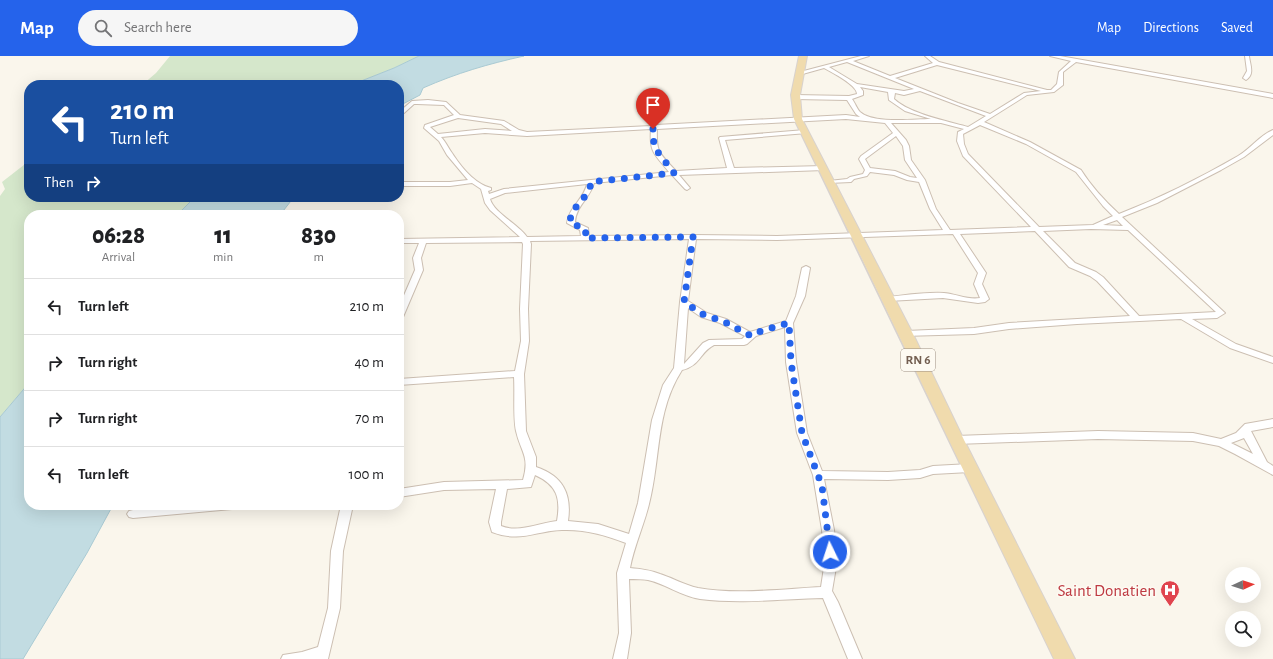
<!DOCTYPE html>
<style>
:root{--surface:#fff;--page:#f6f6f6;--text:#202124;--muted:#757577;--line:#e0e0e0;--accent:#2563eb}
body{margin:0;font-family:"Alegreya Sans",sans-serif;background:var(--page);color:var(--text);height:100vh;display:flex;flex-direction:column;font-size:15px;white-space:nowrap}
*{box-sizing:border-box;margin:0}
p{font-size:13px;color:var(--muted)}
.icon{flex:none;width:22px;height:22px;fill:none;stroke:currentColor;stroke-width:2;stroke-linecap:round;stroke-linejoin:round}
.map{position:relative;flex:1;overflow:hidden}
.sheet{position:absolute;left:24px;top:154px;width:380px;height:300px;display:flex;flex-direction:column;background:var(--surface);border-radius:16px;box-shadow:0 4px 16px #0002}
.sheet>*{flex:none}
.guide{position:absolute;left:24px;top:24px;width:380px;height:122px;border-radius:16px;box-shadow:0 4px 16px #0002;background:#1a4fa0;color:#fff;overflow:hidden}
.needle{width:26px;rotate:87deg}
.controls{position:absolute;left:1225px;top:511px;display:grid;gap:8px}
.controls a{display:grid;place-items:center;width:36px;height:36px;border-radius:50%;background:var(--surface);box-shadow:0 4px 16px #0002;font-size:20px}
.pin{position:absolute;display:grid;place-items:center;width:34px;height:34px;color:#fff;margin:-41px -17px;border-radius:50% 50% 50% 0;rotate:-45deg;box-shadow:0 0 4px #0007}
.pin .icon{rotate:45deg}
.me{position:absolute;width:44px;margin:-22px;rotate:356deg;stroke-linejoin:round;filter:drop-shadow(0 0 3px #0008)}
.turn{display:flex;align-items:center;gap:14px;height:84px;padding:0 20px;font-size:18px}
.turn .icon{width:52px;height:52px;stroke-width:2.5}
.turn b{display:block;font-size:28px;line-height:34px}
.then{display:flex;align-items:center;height:38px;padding:0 20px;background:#0003;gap:8px;font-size:15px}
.eta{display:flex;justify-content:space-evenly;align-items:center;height:68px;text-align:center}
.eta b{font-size:24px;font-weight:800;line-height:28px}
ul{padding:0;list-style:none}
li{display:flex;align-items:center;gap:12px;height:56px;padding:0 20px;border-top:1px solid var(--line)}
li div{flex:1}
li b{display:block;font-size:15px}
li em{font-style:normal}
header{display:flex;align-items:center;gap:24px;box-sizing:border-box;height:56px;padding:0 20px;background:var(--accent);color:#fff}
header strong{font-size:19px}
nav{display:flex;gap:22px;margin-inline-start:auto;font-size:14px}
.search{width:280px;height:36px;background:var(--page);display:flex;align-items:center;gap:10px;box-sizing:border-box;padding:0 14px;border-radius:22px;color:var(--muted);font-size:15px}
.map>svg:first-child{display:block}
</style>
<header>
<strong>Map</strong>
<div class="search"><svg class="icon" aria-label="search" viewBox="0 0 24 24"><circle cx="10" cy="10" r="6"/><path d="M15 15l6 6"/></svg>Search here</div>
<nav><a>Map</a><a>Directions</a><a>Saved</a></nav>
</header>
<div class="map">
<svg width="1273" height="603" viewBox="0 0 1273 603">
<rect width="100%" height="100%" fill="#faf6ec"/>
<!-- green -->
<path fill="#d5e7cb" d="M170,0H419L394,12L351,29H142L156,17Z
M29,105V141H195L177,159H29V327L0,361V140L5,133L2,126Z"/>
<!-- water -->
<path fill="#c2dce2" stroke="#a9cad3" d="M419,0H524C488,8 457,17 423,32L420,39L399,50V29H351L394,12Z
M195,141H294L280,159H177Z
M29,327V449H113L87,497L23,603H0V361Z"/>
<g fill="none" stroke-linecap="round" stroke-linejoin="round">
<defs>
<path id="minor" d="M861,0H869L853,5L890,20L933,7L925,0H930L939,6L1047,34H1051L1057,28L1059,16L1071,5L1050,0H1060L1273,38V42L1076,6L1063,16V29L1054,36L1027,39L984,66L1030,86L1081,114C1091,130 1105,145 1119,158C1160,142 1200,122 1238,100C1250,93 1260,79 1273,74V79L1244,101L1221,114L1157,147L1122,161L1225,257L1217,262L1192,263L1236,288L1273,301V307L1230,292L1181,263L1077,268L1009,273L974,278L903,280L902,278L903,276L906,275L974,272L1009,267L1130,260L1097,225L1090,220L1069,211L1035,175L960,178L986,217L982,228L989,243L985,246L978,247L943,242L888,245L884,243L888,241C907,239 925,236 944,237C956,238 968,244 980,242L974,228L978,217L953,178L777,184L696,183L688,245L707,257L726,263L750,276L786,265L796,240L802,212L806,210L810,212L805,240L793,267L796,306L807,377L822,415L888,416L920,414L933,410L970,408L974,409L975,412L974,415L970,416L933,418L920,422L888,424L824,423L834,474L837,505L832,535L838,546L862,603H848L823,542C782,543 740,548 700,543C681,540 666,528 648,524C642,523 635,523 629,523L631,577L627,603H613L619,577L617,517L626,487C606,479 584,473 562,474C534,475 521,487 492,476L489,466L496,433L444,434L399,441V433L444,426L523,424C530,400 521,397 516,375C513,362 515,336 514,321L399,329V323L515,315L521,285L520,253L523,188L522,186L426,187L421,202L423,214L403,261L399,264V251L415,214L413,202L419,187H399V183L520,181L490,154L485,147L481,133L472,127L450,130H399V126H450L468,124L447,99L439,85L424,72L425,69L454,59L444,49L417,48H414L404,57L399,56L412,45L428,44L446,46L460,59L504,65L519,74L527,76L651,70L654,68L656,69L846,59L860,61L856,58L847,44L795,43L792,41L795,39L849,40L857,38C857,29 833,17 824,12L799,19L796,17ZM847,6L914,33L904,35L857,28L829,11ZM937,9L1041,35L1024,37L990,58L958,47L895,22ZM860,31L888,36L889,44L905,55L931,63C914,63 873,68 860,56C857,53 855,47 852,43L863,39V35ZM920,35L986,60L968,71C947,65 910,58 894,43L895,37L904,39ZM458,62L501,68L512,75L485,73L438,78L430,71ZM846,63L885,67L893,77L861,100L859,103L865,114L863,118L850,121L847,123L829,125V127L851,126L854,123L867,120L870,116L894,119L907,124L919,126L930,153L943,174L777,180L693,179L589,180L588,172L575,166C576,150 590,142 594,127L672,119L685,133L687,134L690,132L679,119L824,114L827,112L824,110L734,112L725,84L807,77V75L805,74L720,81L719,82L727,112L676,115C660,97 656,98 657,73ZM891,67H941L964,73L958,76L957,85L963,100L1031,171L950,174L936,153L925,124L911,104L909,90L906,84ZM980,69L1026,88L1076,116L1103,150L1113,160L1093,169L1039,171L968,98L964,88L963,78ZM651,73C649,97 655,98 669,116L504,133L489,138L488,135L491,134V132C475,128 461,111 452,97C448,92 446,86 441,81L485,77L527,80ZM896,80L903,90L905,104L917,122L910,121L895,115L870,112L865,103ZM587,128C584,143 569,151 567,167L580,174L581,180L527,181C518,168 494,157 490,143L505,137ZM1117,164L1123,170L1103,169ZM1091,173L1128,174L1216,256L1139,260L1103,221L1096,216L1075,207L1043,175ZM689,183L680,246L674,312L663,329L652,364L638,447L629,478L598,468L568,465C572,438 563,420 536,411V401L526,375L524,318L529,285L528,253L531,188L530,185ZM688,252L701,261L720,267L745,280L742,283L709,284L703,287L684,308ZM785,271L786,306L797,377L813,419L822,474L825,505L821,531C782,533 736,539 698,532C684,529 673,522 660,518C650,514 641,513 630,512C634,490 644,469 649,448C661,402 655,356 682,314C700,310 700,296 714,289H744L747,288L756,280ZM535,419C557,429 561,442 557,465C539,467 519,477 501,470V466L507,433L531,431Z
M1245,0H1249C1250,9 1255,18 1246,24L1243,22L1247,15Z
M1273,363V371L1251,375L1267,406L1273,410V419L1235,398L1219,390L1193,385L1098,383L956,388L952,387L951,384L952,381L956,380L1098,375L1193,377L1221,383L1236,377L1245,368ZM1244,382L1253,398L1231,387Z
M183,449H238L236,452L232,453L133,462L129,461L127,458L129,455L133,454Z
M341,449H353L343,495L340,552L328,603H281L283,599L302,596L318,591L328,552L331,495Z"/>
<path id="primary" d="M799,0H807L800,39L802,63L913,278L964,384L1075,603H1054C967,423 882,242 794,63L791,39Z"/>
</defs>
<!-- minor casing -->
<use href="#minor" stroke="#ccbfb2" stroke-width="2"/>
<!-- primary casing -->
<use href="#primary" stroke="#d8d2ce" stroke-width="2"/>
<!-- minor -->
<use href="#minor" fill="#fff" fill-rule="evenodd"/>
<!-- primary -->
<use href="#primary" fill="#f0dbad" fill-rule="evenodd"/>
</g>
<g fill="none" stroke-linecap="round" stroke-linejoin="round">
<!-- route -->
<path stroke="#2563eb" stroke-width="7" stroke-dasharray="0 12.6" d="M653,73L654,91L674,117L591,126C589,144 570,149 570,167L583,172L586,174L585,182L693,181L684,246L704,259L723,265L751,280L761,275L789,267L791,306L802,377L822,430L830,496"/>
</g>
<!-- icons -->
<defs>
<symbol id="hospital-pin" viewBox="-11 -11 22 30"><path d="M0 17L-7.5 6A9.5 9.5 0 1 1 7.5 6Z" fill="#e0444e" stroke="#fdfaf2"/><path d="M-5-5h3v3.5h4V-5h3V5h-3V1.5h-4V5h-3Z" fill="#fff"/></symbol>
</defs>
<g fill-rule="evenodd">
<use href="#hospital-pin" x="1159" y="523" width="22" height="30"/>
</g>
<g text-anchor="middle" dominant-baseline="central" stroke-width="3" stroke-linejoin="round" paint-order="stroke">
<!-- shield labels -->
<rect fill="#fdfaf2" stroke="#9c8e81" stroke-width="1" x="901" y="293" width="34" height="22" rx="3"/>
<g font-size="13" font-weight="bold" fill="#735f51">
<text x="918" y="304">RN 6</text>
</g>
<!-- near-health labels -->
<g font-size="17" fill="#be3a42" stroke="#fdfaf2" text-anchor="end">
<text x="1156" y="534">Saint Donatien</text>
</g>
</g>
</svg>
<div class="controls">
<a><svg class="needle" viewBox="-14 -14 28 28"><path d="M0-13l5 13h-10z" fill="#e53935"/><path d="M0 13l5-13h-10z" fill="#757577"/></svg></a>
<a><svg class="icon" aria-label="search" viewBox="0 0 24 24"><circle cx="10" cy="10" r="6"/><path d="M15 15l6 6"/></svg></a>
</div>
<div class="pin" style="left:653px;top:73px;background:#d93025"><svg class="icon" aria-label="arrive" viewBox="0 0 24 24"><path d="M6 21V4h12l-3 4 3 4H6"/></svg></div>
<svg class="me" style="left:830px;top:496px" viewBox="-20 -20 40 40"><circle r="17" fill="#2563eb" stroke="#fff" stroke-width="3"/><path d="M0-11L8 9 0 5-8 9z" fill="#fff"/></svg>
<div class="guide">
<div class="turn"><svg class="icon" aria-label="left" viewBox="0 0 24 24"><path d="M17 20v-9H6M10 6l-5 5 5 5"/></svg><div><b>210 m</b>Turn left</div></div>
<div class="then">Then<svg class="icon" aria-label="right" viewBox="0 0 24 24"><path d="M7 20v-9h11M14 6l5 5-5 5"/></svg></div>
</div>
<section class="sheet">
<div class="eta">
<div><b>06:28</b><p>Arrival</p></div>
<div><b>11</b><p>min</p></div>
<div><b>830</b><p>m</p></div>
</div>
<ul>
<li><svg class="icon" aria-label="left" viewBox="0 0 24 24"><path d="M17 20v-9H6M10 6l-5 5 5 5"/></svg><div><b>Turn left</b></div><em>210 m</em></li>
<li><svg class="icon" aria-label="right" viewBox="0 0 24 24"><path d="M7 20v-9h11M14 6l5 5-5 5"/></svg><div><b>Turn right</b></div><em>40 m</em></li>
<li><svg class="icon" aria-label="right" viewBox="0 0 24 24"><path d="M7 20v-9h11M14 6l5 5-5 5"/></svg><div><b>Turn right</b></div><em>70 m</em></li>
<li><svg class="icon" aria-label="left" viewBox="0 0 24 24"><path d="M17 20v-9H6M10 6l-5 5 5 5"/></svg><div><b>Turn left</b></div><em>100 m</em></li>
</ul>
</section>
</div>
